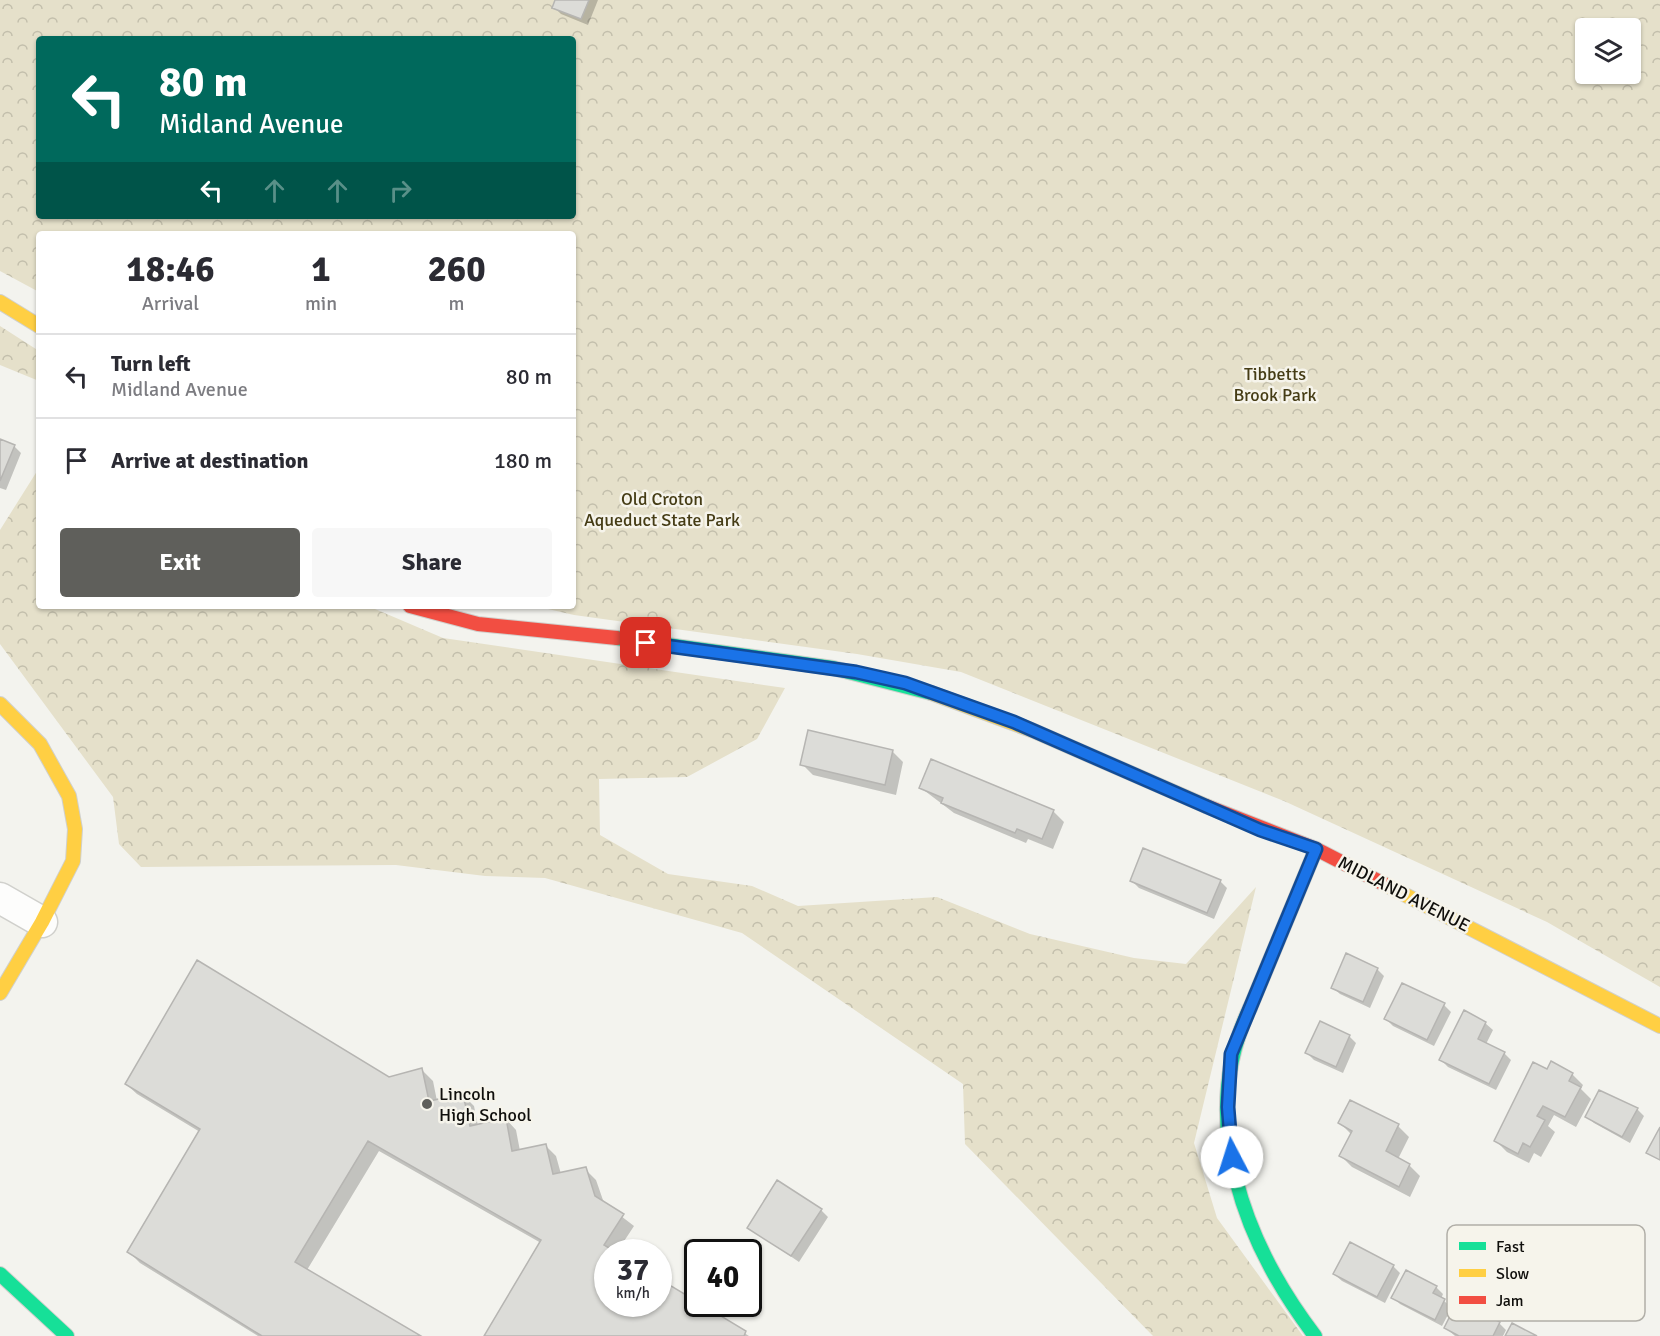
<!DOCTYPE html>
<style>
:root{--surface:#fff;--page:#f7f7f7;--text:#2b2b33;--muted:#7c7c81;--line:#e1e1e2;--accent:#5f5f5b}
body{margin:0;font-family:Signika,sans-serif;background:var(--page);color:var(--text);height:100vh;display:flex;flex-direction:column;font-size:22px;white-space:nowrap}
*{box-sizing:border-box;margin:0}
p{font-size:20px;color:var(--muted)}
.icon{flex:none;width:33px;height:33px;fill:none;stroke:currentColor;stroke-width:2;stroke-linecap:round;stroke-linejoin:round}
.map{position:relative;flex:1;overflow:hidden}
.sheet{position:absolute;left:36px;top:231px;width:540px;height:378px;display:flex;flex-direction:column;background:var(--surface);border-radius:6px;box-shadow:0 2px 4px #0004}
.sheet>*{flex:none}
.top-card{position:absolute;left:36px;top:36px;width:540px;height:183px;border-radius:6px;box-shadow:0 2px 4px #0004;background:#00695c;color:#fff;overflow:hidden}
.tools{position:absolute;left:1575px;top:18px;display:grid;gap:12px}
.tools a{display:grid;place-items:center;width:66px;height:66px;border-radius:6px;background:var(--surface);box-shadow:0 2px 4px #0004;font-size:30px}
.speed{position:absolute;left:594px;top:1239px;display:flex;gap:12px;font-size:30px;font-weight:700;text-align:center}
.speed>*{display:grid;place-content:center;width:78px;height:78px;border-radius:50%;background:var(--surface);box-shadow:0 2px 4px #0004;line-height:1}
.speed small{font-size:15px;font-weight:400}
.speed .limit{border:3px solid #111;border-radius:9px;background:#fff;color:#111}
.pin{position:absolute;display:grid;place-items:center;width:51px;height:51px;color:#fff;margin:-26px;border-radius:12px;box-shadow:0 3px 9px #0006}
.me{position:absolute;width:66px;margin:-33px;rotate:355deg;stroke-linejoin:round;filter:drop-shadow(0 0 4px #0008)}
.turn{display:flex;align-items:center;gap:21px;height:126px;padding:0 24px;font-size:27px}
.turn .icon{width:78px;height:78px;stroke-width:2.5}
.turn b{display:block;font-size:42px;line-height:51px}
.lanes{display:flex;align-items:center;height:57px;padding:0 24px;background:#0003;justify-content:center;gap:30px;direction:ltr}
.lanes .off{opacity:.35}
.eta{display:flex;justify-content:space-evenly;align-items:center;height:102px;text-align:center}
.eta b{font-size:36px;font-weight:700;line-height:42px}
.primary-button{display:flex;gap:12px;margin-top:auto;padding:12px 24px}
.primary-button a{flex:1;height:69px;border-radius:6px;background:var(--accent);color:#fff;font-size:24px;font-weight:700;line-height:69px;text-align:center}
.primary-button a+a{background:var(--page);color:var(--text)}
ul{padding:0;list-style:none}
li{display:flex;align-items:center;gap:18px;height:84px;padding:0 24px;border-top:2px solid var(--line)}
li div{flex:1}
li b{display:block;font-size:22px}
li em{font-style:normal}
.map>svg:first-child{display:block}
</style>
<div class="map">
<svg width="1660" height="1336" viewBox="0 0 1660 1336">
<defs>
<pattern id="forest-crowns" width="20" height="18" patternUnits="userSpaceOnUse" patternTransform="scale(1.5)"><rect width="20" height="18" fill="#e5e0ca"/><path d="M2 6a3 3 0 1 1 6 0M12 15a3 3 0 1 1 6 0" fill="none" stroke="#c3bfac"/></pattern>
</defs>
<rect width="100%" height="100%" fill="#f3f3ee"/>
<!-- forest -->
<path fill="url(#forest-crowns)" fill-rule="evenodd" d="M0,0H1660V987L1547,922L1284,801L961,672L857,654L574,615L535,606H573V234H39V292L0,271ZM1586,28H1630V74H1586ZM39,39H573V216H39Z
M0,326L39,351V381L0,365Z
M39,468V606H368L443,638L785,688L757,739L687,777L599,779L600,835L668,874L752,886L798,906L937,897L1030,934L1134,958L1186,964L1256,887L1194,1143L1217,1218L1303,1336H1153L965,1144L963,1084L742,933L545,878L485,876L396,865L141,867L119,844L113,797L0,644V530Z"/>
<!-- shadow -->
<path fill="#0003" d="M557,0H598L588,25L561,14L554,7Z
M0,440L14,446L21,453L6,490L0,488Z
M892,751L903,762L896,795L813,775L802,764Z
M921,788L1053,811L1064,822L1053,849L1028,839L1026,843L954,813Z
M1132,881H1220L1227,888L1214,919L1139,888Z
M1377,969L1384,976L1370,1008L1340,994L1332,987Z
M1444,1005L1451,1012L1434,1046L1393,1026L1386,1019Z
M1464,1012L1485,1023L1493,1030L1486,1044L1504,1053L1511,1060L1496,1090L1448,1067L1441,1060Z
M1349,1036L1356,1043L1343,1073L1314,1060L1307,1053Z
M422,1070L433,1081L437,1101L463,1095L474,1106L478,1126L506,1119L516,1130L520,1151L545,1145L556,1156L561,1174L585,1169L596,1180L604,1203L634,1226L617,1252H608V1304H658V1280L749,1336H486L541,1243L379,1151L307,1270L418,1336H258L140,1263L129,1252L200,1132L137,1094L126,1084L389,1079Z
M1547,1071L1572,1074L1583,1085L1581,1089L1591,1099L1576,1127L1554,1115L1548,1126L1555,1132L1541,1157L1534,1153L1529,1163L1507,1152L1496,1141Z
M1637,1109L1644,1116L1630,1143L1594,1123L1587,1116Z
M1340,1123L1398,1126L1409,1137L1398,1159L1409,1165L1420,1176L1410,1197L1352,1167L1341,1156L1351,1134Z
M821,1210L828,1217L799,1262L749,1228Z
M1393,1266L1400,1273L1385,1303L1342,1281L1334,1274Z
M1436,1287L1443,1294L1441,1299L1452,1307L1442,1326L1400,1304L1393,1297Z
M1499,1323L1506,1330L1503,1336H1455L1446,1328Z"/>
<!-- building -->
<path fill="#dcdcd8" stroke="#b6b5b2" stroke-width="1.5" d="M555,0H589L581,19L552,8Z
M0,439L15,445L0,481Z
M808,730L893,750L885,785L800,765Z
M931,759L1054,810L1042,839L1017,829L1015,833L941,803L943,798L919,788Z
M1143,848L1221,880L1207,913L1130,881Z
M1346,953L1378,968L1363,1002L1331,988Z
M197,960L389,1077L422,1068L429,1101L463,1094L470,1126L506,1118L512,1151L546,1144L553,1174L586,1167L595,1196L624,1214L604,1245L616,1252H608V1304H658V1278L746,1331L744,1336H484L541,1240L368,1141L295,1262L421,1336H262L127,1252L200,1129L125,1084Z
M1402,983L1445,1003L1427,1040L1384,1019Z
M1464,1010L1486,1022L1478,1039L1505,1052L1489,1084L1439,1060Z
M1320,1021L1350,1035L1336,1067L1305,1053Z
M1551,1061L1573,1073L1569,1081L1581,1087L1565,1117L1543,1106L1537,1116L1545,1120L1530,1147L1523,1143L1518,1154L1494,1141L1533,1062L1547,1069Z
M1599,1090L1638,1108L1622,1137L1585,1117Z
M1350,1100L1399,1124L1386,1151L1410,1164L1399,1187L1339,1156L1352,1131L1338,1123Z
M1660,1127V1160L1646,1153Z
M777,1180L822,1209L791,1256L747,1228Z
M1350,1242L1394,1265L1377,1297L1333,1274Z
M1406,1270L1437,1286L1433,1293L1445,1299L1435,1320L1391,1298Z
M1458,1300L1500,1322L1493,1336H1459L1444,1328Z
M1512,1323L1537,1336H1505Z"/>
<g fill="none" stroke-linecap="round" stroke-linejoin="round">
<defs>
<path id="street" d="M0,898L42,922"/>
<path id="fast" d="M617,638L833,668L931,693
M1250,1008C1196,1120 1245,1244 1315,1336
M0,1274L67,1336"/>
<path id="slow" d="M0,302L39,326
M931,693L1034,731L1206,806
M0,704L40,744L69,796L75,829L73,861L42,922L0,993
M1384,884L1660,1026
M1250,1008L1316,849"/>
<path id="jam" d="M410,606L478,624L617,638
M1206,806L1316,849L1384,884"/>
</defs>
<!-- street casing -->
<use href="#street" stroke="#d0d0cc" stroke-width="33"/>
<!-- fast casing -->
<use href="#fast" stroke="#d0d0cc" stroke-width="16"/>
<!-- slow casing -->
<use href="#slow" stroke="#d0d0cc" stroke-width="16"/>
<!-- jam casing -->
<use href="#jam" stroke="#d0d0cc" stroke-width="16"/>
<!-- street -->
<use href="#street" stroke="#fdfdfc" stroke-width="30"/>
<!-- fast -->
<use href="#fast" stroke="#16e098" stroke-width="14"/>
<!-- slow -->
<use href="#slow" stroke="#ffcf43" stroke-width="14"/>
<!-- jam -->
<use href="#jam" stroke="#f24e42" stroke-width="14"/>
</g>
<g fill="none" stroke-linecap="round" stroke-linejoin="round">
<defs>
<path id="route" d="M646,643L856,672L905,683L1014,722L1260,830L1316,849L1231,1054L1228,1107L1232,1157"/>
</defs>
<!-- route casing -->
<use href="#route" stroke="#114b97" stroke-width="15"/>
<!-- route -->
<use href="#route" stroke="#1a73e8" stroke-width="10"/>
</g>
<!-- markers -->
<circle fill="#5f5f5b" stroke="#f6f4eb" stroke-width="2" cx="427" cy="1104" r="6"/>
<g text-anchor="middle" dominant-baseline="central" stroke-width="5" stroke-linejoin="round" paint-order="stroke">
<!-- park labels -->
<g font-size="18" fill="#453c15" stroke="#f6f4eb">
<text x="1275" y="374">Tibbetts<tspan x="1275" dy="21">Brook Park</tspan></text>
<text x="662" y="499">Old Croton<tspan x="662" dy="21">Aqueduct State Park</tspan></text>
</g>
<!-- street labels -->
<g font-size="18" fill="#100f0c" stroke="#f6f4eb">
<text transform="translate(1404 894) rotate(27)">MIDLAND AVENUE</text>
</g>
<!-- poi labels -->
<g font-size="18" fill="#100f0c" stroke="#f6f4eb" text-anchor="start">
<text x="439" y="1094">Lincoln<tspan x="439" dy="21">High School</tspan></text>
</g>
</g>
<!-- legend -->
<rect x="1447" y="1225" width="198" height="96" rx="9" fill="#f6f4eb" stroke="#b1afa8" stroke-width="1.5"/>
<rect x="1459" y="1242" width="27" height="8" fill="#16e098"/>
<rect x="1459" y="1269" width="27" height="8" fill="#ffcf43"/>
<rect x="1459" y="1296" width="27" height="8" fill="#f24e42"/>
<g font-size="16" fill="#100f0c">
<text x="1496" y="1252">Fast</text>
<text x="1496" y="1279">Slow</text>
<text x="1496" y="1306">Jam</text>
</g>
</svg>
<div class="tools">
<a><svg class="icon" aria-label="layers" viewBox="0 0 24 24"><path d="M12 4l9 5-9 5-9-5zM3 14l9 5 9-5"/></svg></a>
</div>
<div class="speed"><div>37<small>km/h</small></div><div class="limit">40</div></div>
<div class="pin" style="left:646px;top:643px;background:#d93025"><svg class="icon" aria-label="arrive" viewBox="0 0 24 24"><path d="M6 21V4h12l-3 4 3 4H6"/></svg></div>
<svg class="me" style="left:1232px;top:1157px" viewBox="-20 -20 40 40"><circle r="19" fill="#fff"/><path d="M0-13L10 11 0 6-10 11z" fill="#1a73e8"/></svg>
<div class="top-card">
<div class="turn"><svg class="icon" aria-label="left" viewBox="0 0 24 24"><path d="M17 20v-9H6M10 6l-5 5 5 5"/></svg><div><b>80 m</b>Midland Avenue</div></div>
<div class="lanes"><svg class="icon" aria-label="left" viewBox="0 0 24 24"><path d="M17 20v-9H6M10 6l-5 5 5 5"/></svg><svg class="icon off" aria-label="ahead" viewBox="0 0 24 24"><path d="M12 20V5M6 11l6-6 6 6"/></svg><svg class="icon off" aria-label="ahead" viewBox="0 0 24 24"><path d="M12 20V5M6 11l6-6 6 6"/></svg><svg class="icon off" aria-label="right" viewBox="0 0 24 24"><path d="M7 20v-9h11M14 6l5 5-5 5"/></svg></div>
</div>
<section class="sheet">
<div class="eta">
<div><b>18:46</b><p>Arrival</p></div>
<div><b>1</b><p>min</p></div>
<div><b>260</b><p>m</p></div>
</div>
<ul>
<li><svg class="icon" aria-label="left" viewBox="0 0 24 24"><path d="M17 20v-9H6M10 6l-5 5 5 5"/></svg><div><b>Turn left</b><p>Midland Avenue</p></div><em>80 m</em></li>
<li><svg class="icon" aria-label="arrive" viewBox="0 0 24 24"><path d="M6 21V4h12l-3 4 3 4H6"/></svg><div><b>Arrive at destination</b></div><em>180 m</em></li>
</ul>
<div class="primary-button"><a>Exit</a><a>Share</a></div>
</section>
</div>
